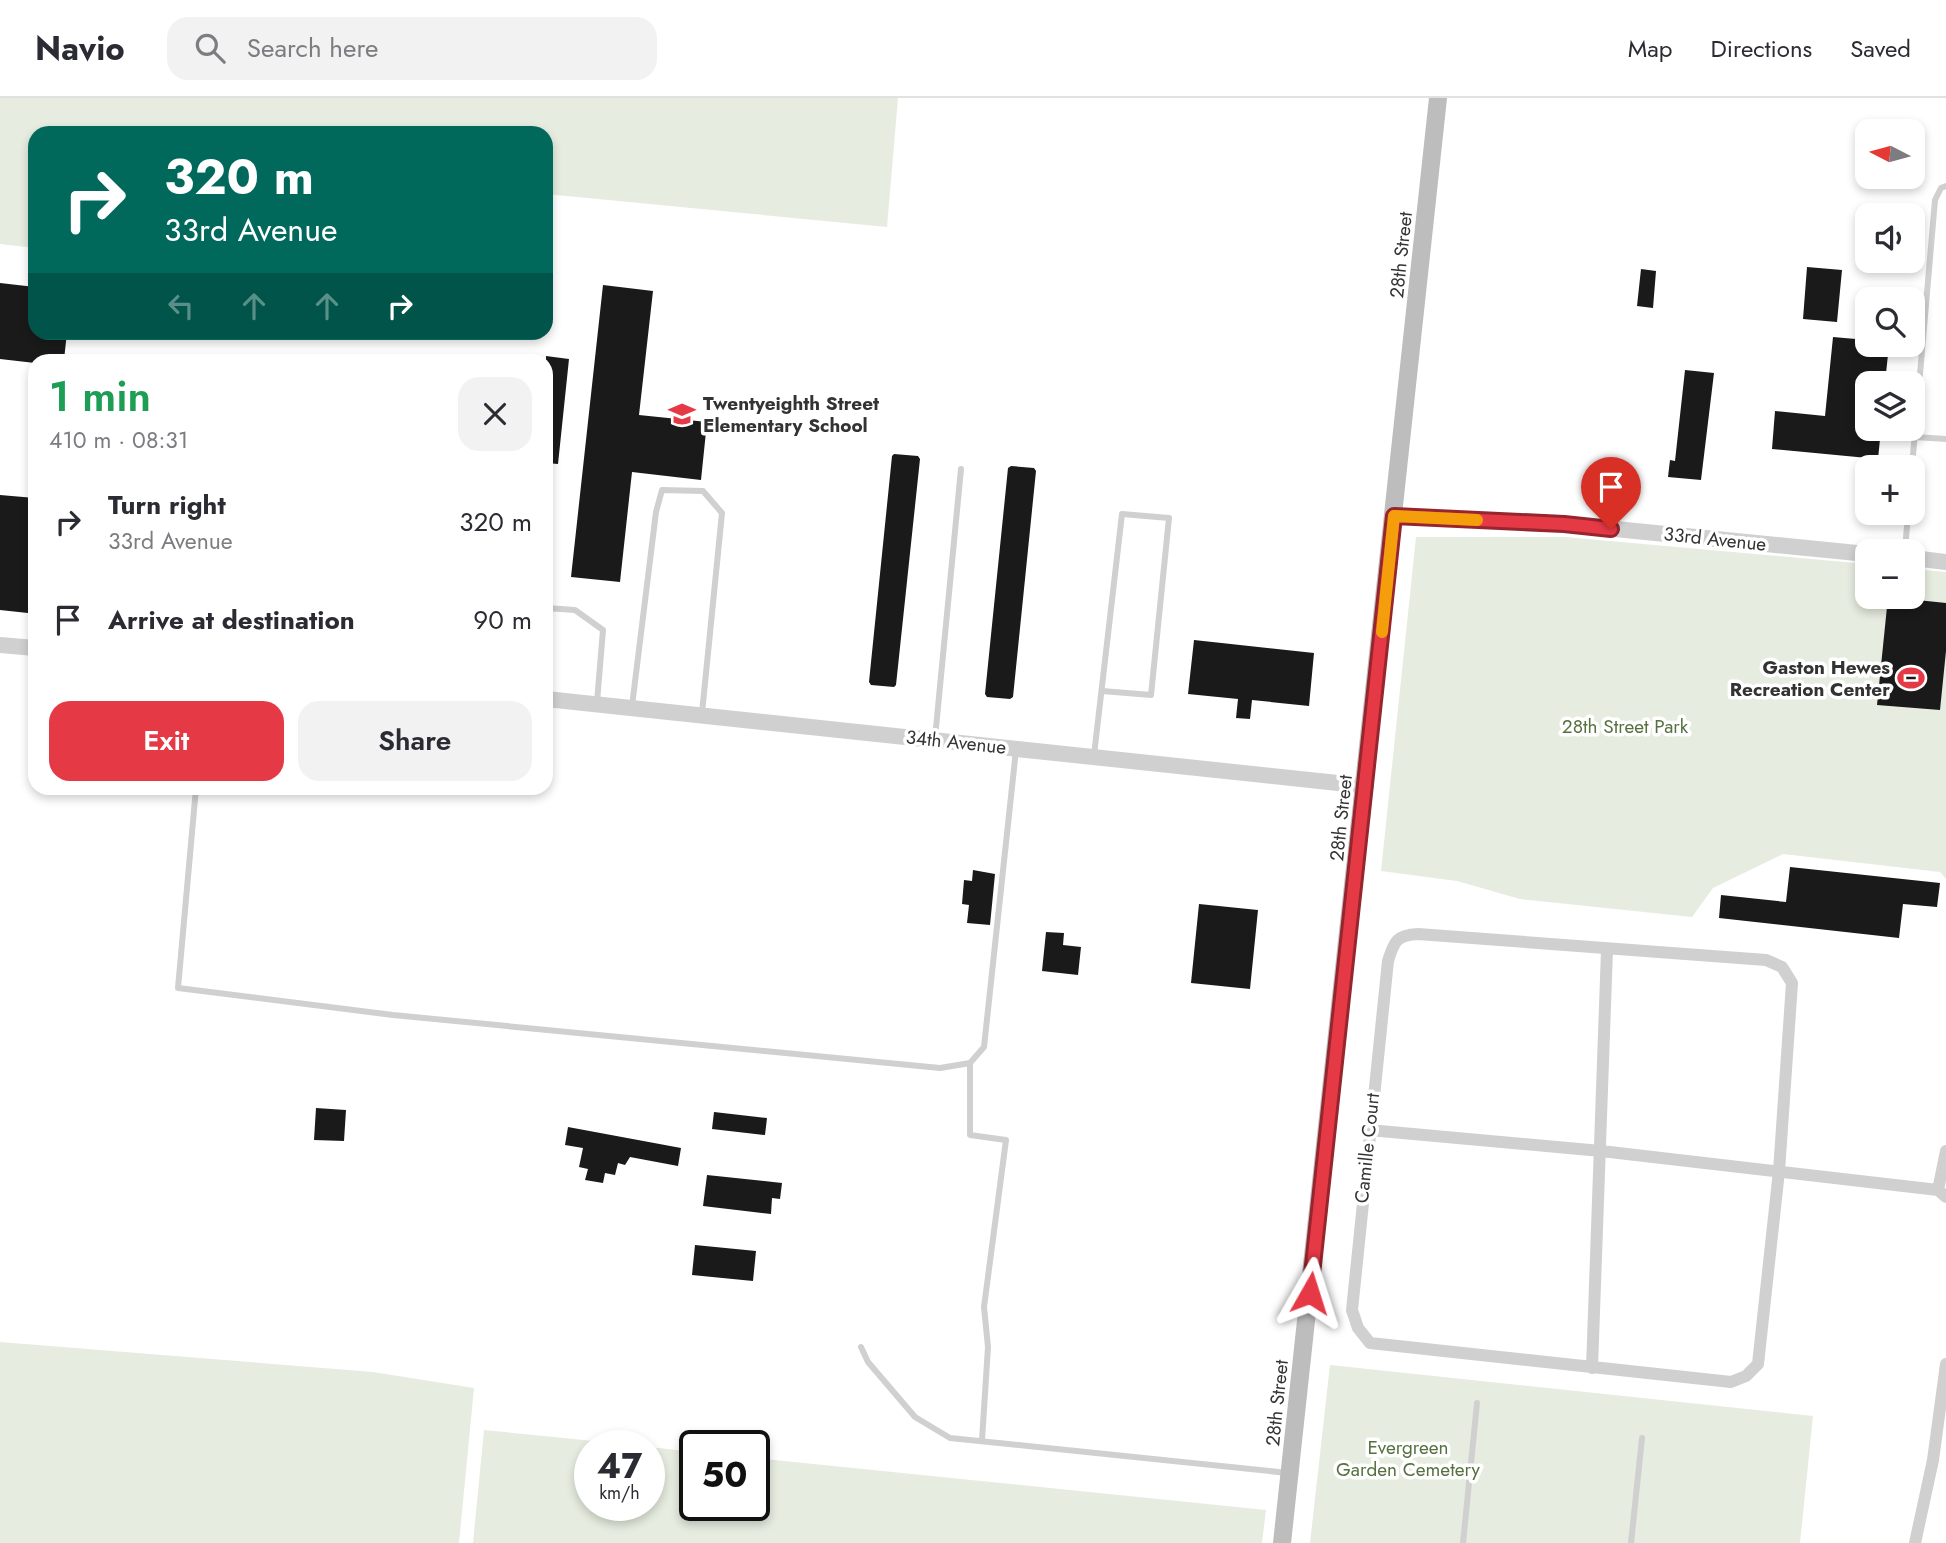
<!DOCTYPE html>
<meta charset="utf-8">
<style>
:root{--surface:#fff;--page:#f2f2f3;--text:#2b2b33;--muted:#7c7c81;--line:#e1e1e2;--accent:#e63946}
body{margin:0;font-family:Jost,sans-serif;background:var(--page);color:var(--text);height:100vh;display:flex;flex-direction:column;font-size:26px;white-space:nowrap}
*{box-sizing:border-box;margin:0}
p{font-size:23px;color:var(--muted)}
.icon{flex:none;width:38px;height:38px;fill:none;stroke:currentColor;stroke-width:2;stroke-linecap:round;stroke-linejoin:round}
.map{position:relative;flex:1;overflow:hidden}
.panel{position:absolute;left:28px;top:256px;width:525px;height:441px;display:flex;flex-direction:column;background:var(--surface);border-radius:21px;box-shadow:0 4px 10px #0003}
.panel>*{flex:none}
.banner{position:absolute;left:28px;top:28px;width:525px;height:214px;border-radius:21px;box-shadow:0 4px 10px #0003;background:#00695c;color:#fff;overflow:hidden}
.needle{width:46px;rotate:276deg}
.fabs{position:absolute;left:1855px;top:21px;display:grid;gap:14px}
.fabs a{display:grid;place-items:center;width:70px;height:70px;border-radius:14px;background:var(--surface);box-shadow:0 4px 10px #0003;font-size:35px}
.speed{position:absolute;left:574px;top:1332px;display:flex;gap:14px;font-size:35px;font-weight:700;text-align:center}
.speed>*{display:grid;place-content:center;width:91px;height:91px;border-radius:50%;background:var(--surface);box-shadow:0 4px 10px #0003;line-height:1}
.speed small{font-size:18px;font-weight:400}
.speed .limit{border:4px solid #111;border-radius:10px;background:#fff;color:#111}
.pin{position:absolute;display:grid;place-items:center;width:60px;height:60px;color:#fff;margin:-72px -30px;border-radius:50% 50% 50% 0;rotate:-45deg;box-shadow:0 0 7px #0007}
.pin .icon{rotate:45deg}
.me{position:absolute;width:77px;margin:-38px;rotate:6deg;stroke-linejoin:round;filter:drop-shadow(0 0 5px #0008)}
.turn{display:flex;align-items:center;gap:24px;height:147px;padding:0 21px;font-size:32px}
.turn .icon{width:91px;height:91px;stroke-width:2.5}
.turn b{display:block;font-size:49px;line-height:60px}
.lanes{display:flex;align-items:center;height:66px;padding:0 21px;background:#0003;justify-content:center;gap:35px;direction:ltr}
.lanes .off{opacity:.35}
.round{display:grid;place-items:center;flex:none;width:74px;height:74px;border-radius:21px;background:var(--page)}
.summary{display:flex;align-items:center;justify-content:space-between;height:119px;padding:0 21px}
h1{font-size:42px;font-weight:600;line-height:52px;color:#1e9e55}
.primary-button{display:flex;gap:14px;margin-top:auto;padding:14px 21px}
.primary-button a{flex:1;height:80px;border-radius:21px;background:var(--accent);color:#fff;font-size:28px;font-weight:600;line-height:80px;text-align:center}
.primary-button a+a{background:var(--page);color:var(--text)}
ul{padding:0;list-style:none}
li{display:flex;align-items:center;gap:21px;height:98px;padding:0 21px}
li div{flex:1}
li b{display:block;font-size:26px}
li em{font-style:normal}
header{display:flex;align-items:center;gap:42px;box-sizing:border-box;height:98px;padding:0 35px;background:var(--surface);border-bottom:2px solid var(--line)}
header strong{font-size:33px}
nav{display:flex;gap:38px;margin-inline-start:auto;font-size:24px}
.search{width:490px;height:63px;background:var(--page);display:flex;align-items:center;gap:18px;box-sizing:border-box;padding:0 24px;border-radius:21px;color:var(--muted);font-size:26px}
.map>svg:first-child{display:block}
</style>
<header>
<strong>Navio</strong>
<div class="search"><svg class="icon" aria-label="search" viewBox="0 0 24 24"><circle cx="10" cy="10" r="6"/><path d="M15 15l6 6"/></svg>Search here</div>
<nav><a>Map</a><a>Directions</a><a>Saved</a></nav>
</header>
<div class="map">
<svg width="1946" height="1445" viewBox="0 0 1946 1445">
<rect width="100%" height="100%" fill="#fff"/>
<!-- green -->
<path fill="#e6ecdf" d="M0,0H898L887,129L546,96V35H35V150L0,146Z
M1416,439H1565L1867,466V499H1913V471L1946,474V781L1940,774L1783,756L1713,790L1692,819L1520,801L1457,783L1381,773Z
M0,1244L373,1274L474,1290L459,1445H0Z
M1330,1267L1813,1318L1800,1445H1310Z
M484,1332L634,1347L590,1348V1407H649V1349L695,1354V1407H754V1360L1266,1412L1262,1445H473Z"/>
<!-- building -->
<path fill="#1a1a1a" d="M1807,169L1842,172L1837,224L1803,221Z
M1641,171L1656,173L1653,210L1637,208Z
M0,185L35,189V234H67L64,262H35V265L0,261Z
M603,187L653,193L639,317L707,324L701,382L632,374L620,484L571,479Z
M1833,239L1867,242V247H1889L1885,285H1867V331H1881L1878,361L1772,351L1775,313L1825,318Z
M546,258L569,261L558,366L546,365Z
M1685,272L1714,275L1701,382L1668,379L1670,362L1675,363Z
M894,356L918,358L920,361L896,587L894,589L871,587L869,584L892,358Z
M1011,368L1034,370L1036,373L1013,599L1010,601L987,599L985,596L1008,370Z
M0,397L35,400V449L28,515L0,512Z
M1888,499L1946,505V553L1940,612L1877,607Z
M1194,542L1314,555L1309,608L1252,602L1250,621L1236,620L1238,601L1188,596Z
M1790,769L1940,785L1937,809L1903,806L1899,840L1719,820L1721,797L1786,804Z
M973,772L995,776L990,827L967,825L969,807L962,806L964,782L972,783Z
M1199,806L1258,812L1250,891L1191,885Z
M1046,834L1064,835L1063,847L1081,849L1078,877L1042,873Z
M316,1010L346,1012L344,1043L314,1042Z
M714,1014L767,1020L765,1037L712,1031Z
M568,1029L681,1050L678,1068L630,1059L625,1067L618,1065L615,1077L605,1075L603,1085L585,1082L588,1071L579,1069L583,1050L565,1047Z
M707,1077L782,1085L780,1101L772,1100L771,1116L703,1108Z
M695,1147L756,1153L753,1183L692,1177Z"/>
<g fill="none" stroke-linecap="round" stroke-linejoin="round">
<!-- service -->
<path stroke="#d0d0d0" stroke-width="6" d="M1915,339L1946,341
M1912,369L1935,102L1941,90L1946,88
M1905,453L1908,415
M546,510L575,512L603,532L597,604
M632,608L656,414L662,392L703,393L722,415L702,615
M935,640L961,371
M1094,657L1122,416L1169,420L1151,597L1102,593
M196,690L178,890L393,917L940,970L970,965L984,949L1016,652
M970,965V1037L1006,1042L984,1209L988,1249L982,1342
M861,1249L868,1264L915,1319L950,1340L1288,1375
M1463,1445L1477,1305
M1631,1445L1642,1340"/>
<!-- minor -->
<path stroke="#d0d0d0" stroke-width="12" d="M1418,836L1766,862L1782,869L1792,885L1779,1073L1758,1266L1746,1278L1731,1284L1370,1245L1358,1230L1352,1212L1388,863C1394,843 1397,837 1418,836Z
M1369,1032L1601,1053L1938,1092
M1946,1053L1938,1092L1946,1099
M1592,1270L1607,852
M1915,1445L1933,1362L1946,1266"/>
<!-- tertiary -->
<path stroke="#d0d0d0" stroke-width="16" d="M1394,418L1565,426L1867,456
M1913,460L1946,464
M0,547L35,550
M546,601L1366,688"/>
<!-- secondary -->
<path stroke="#bdbdbd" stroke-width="18" d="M1282,1445L1438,0"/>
</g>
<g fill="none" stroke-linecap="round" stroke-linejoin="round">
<defs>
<path id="route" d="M1310,1195L1394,418L1564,426L1611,431"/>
</defs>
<!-- route casing -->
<use href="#route" stroke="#96252e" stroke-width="18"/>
<!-- route -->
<use href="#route" stroke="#e63946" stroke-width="12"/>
<!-- slow -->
<path stroke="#f59e0b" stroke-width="12" d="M1382,534L1394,418L1477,422"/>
</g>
<!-- icons -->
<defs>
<symbol id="school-bare" viewBox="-9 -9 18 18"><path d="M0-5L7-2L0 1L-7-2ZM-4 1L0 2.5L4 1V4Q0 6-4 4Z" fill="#e63946" stroke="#fff" stroke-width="2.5" paint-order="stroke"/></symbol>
<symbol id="stadium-bare" viewBox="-9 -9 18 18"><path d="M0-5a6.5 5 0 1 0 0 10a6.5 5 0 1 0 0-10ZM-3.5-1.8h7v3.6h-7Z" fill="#e63946" stroke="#fff" stroke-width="2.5" paint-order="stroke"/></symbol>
</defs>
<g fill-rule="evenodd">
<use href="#school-bare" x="663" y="297" width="38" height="38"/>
<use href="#stadium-bare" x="1892" y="561" width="38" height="38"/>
</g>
<g text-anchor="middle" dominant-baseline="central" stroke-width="7" stroke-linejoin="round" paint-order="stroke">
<!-- street labels -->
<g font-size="19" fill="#333" stroke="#fff">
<text transform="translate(1401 157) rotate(-84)">28th Street</text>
<text transform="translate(1715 441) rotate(6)">33rd Avenue</text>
<text transform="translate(956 644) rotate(6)">34th Avenue</text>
<text transform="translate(1341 720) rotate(-84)">28th Street</text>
<text transform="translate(1367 1050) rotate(-84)">Camille Court</text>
<text transform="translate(1277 1305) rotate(-84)">28th Street</text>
</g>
<!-- poi labels -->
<g font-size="19" font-weight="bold" fill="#333" stroke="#fff" text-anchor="start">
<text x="703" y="305">Twentyeighth Street<tspan x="703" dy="22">Elementary School</tspan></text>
<text x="1890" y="569" text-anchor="end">Gaston Hewes<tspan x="1890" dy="22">Recreation Center</tspan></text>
</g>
<!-- park labels -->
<g font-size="19" fill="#56703f" stroke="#fff">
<text x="1625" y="628">28th Street Park</text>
<text x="1408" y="1349">Evergreen<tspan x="1408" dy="22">Garden Cemetery</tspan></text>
</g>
</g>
</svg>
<div class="fabs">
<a><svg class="needle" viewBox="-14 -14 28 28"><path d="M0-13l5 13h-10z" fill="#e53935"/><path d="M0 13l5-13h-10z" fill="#7c7c81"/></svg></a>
<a><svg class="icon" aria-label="sound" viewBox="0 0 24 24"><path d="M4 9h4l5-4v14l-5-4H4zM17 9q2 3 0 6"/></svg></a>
<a><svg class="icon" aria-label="search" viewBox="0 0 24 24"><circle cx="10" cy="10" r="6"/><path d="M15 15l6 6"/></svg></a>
<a><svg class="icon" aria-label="layers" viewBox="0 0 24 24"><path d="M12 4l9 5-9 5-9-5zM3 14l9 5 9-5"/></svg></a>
<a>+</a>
<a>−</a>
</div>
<div class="speed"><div>47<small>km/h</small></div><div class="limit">50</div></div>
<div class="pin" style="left:1611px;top:431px;background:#d93025"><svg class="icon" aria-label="arrive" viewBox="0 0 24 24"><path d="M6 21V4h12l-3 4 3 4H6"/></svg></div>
<svg class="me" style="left:1310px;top:1195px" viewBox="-20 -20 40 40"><path d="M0-17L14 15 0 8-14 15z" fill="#e63946" stroke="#fff" stroke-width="4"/></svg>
<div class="banner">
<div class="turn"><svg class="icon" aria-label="right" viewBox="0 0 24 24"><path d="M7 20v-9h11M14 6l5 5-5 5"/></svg><div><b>320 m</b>33rd Avenue</div></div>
<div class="lanes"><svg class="icon off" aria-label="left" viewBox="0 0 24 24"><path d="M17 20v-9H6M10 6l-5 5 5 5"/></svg><svg class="icon off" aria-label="ahead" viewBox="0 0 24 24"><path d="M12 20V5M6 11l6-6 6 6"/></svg><svg class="icon off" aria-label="ahead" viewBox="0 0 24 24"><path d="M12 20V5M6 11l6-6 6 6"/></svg><svg class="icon" aria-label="right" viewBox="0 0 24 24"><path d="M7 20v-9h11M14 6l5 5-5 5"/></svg></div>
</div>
<section class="panel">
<div class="summary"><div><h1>1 min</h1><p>410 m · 08:31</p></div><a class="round"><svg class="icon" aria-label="close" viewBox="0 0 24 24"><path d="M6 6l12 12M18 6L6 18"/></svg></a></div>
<ul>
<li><svg class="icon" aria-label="right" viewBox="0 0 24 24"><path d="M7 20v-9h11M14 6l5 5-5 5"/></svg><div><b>Turn right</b><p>33rd Avenue</p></div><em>320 m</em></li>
<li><svg class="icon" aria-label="arrive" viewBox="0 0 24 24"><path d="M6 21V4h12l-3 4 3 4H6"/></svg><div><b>Arrive at destination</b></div><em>90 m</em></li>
</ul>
<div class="primary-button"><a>Exit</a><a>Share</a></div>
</section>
</div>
